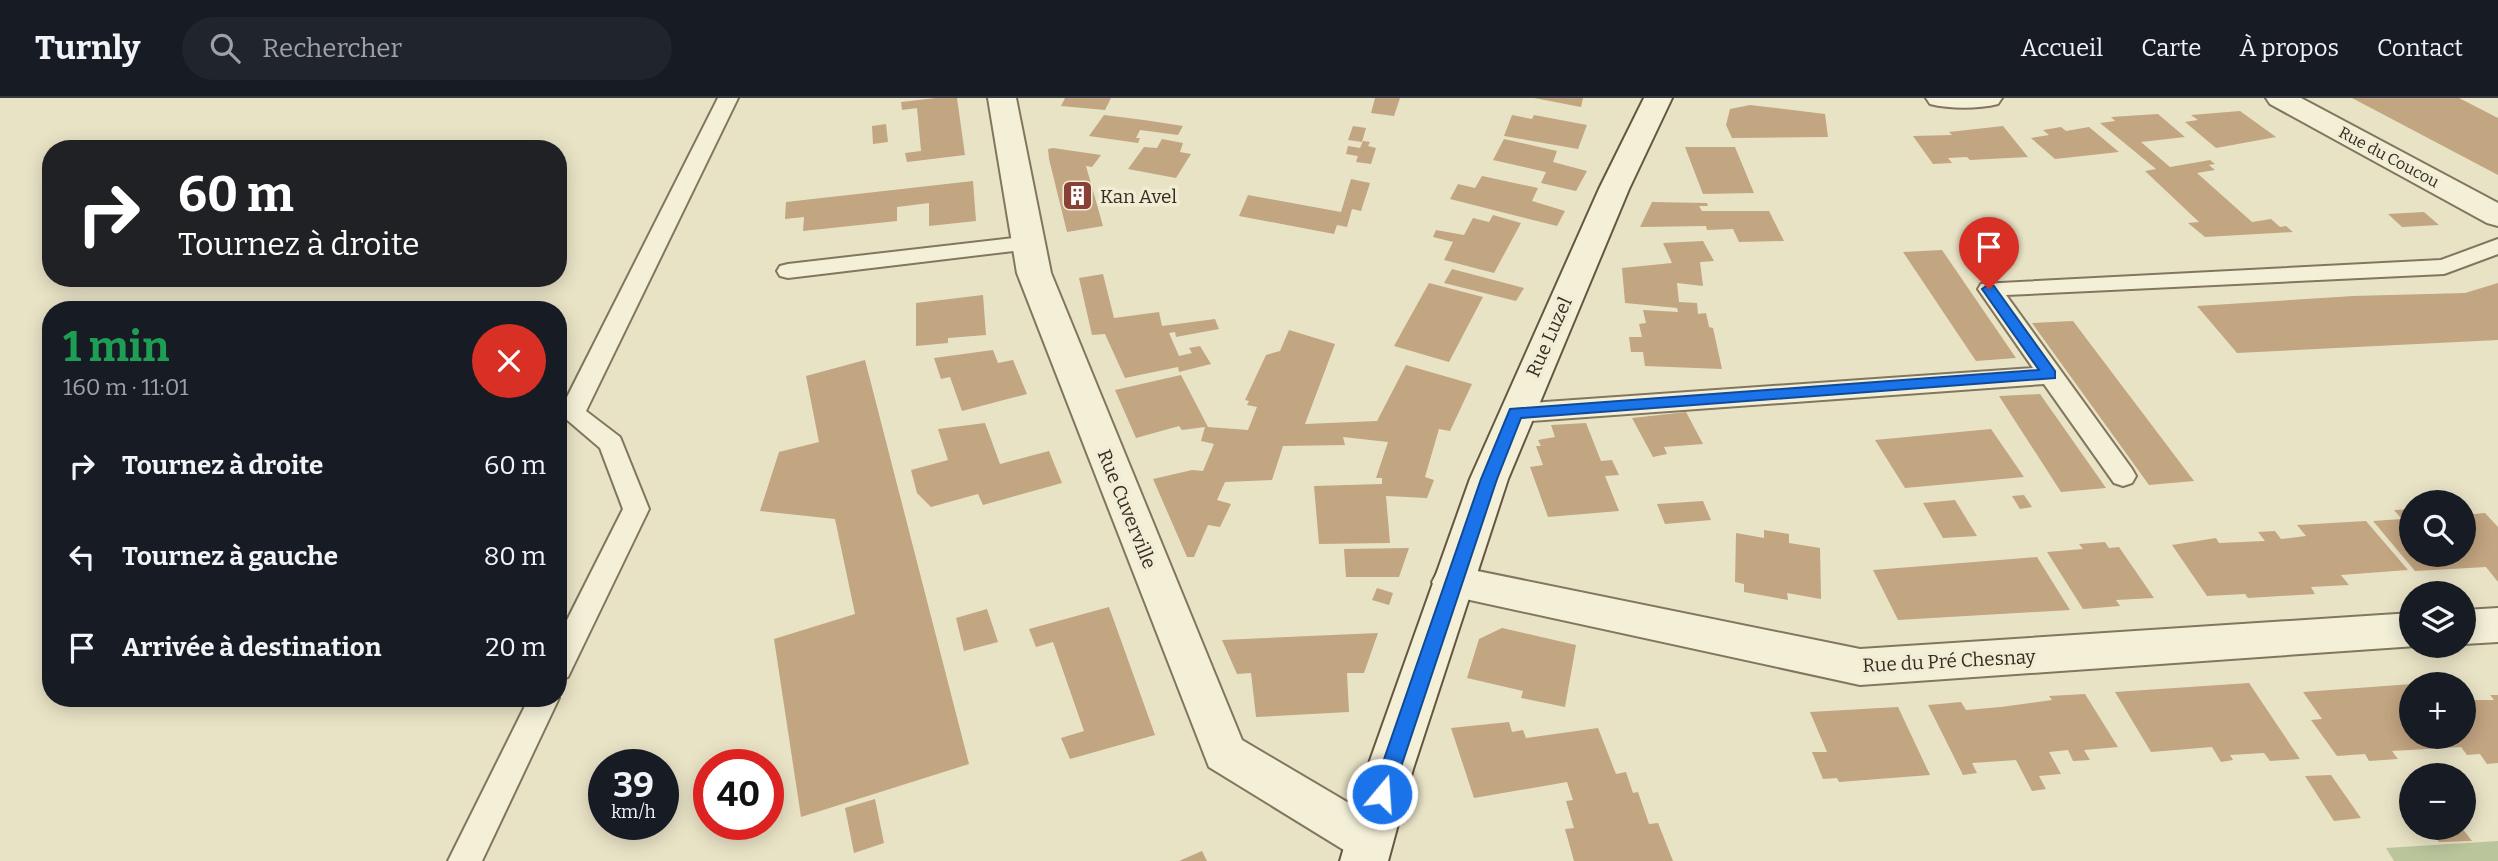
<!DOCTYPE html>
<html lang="fr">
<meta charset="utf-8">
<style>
:root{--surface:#171b24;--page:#20242c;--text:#f1f3f6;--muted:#9ea1a6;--line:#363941}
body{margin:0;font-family:Bitter,serif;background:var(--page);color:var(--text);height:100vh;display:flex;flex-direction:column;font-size:26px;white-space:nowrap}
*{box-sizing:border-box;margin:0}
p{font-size:23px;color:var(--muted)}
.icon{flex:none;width:38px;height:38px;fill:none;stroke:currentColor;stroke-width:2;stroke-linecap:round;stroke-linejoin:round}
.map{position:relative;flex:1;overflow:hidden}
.panel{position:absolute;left:42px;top:203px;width:525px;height:406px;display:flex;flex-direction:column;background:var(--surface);border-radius:28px;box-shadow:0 4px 18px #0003}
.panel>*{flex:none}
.guide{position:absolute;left:42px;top:42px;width:525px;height:147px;border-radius:28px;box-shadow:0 4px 18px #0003;background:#202124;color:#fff;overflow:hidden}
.fabs{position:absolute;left:2399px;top:392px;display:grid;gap:14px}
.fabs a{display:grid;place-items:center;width:77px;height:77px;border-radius:50%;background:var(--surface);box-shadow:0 4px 18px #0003;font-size:35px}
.speed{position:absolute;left:588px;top:651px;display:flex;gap:14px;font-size:35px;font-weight:700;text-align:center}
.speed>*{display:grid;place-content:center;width:91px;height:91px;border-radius:50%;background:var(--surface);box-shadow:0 4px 18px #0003;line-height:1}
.speed small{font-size:18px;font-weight:400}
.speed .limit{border:10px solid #d22;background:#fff;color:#111}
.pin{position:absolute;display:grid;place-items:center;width:60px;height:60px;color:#fff;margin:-72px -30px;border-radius:50% 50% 50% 0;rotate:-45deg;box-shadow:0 0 7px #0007}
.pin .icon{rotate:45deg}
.me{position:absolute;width:77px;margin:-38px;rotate:18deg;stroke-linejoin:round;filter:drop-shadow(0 0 5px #0008)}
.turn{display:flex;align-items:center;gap:24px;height:147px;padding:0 21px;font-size:32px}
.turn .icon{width:91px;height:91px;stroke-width:2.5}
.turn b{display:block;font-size:49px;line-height:60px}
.round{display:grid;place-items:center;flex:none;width:74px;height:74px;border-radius:37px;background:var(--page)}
.head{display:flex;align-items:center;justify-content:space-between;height:119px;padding:0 21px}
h1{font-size:42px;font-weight:700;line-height:52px;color:#1e9e55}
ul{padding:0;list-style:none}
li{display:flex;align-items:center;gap:21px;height:91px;padding:0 21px}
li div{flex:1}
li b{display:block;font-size:26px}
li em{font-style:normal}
header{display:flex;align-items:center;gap:42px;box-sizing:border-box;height:98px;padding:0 35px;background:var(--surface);border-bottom:2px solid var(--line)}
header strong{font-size:33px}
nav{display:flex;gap:38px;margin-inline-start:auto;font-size:24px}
.search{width:490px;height:63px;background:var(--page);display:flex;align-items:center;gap:18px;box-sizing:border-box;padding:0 24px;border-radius:38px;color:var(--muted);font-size:26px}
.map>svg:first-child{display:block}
</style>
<header>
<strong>Turnly</strong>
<div class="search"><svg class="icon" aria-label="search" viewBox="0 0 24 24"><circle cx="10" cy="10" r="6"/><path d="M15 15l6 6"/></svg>Rechercher</div>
<nav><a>Accueil</a><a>Carte</a><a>À propos</a><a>Contact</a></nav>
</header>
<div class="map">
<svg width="2498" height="763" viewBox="0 0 2498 763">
<rect width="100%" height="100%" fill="#e9e3c6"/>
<!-- green -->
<path fill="#bac59c" d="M2498,743V763H2394L2386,750Z"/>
<!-- building -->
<path fill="#c2a581" d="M936,0H957L965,57L907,64L905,55L921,53L917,10L902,12L901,4Z
M1065,0H1111L1105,12L1061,8Z
M1375,0H1400L1394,18L1371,15Z
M1534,0H1583L1581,9Z
M2352,0H2459L2498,20V77Z
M1750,7L1825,16L1828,39L1732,40L1726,27L1730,11Z
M2240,13L2276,39L2216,50L2185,24L2198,22L2191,17Z
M2158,16L2185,39L2141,44L2170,69L2210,62L2215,66L2209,67L2215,72L2197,75L2252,124L2271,121L2280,129L2286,128L2293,134L2205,139L2188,125L2199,124L2145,73L2156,71L2100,25L2115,23L2111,19Z
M1104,17L1144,22L1183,28L1178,37L1140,32L1136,40H1140L1138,45L1089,38Z
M1512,17L1532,21L1534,17L1587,27L1578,51L1504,38Z
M886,26L888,44L873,46L872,28Z
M1353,28L1366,30L1362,44L1348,42Z
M2003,28L2028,59L1970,62L1967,59L1948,60L1952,65L1933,66L1913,38L1952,37L1949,34Z
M2061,29L2066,33L2089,29L2119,54L2055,61L2031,40L2049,37L2043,32Z
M1162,41L1183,45L1180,54L1191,56L1176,80L1128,71L1144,49L1157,50Z
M1504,41L1557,53L1553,64L1587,73L1576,93L1541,85L1546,74L1493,62Z
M1363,43L1370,44L1368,48L1376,50L1371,66L1356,64L1358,58L1346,56L1348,48L1360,50Z
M1685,49H1735L1754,95L1703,96Z
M1053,50L1101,57L1092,69L1086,68L1103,128L1067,134L1049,61L1048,51Z
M1482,78L1538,90L1532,103L1565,113L1557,128L1450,101L1458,86L1475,90Z
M1351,81L1370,85L1361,113L1352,111L1347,129L1337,127L1334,136L1239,118L1248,97L1341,114Z
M973,83L976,123L929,128V105L897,109V123L803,133L804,119L785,121L786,104Z
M1652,104L1707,105L1708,108H1699L1702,113H1769L1784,143L1739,144L1733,131L1707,132L1706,128L1640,129Z
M2424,114L2439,127L2402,129L2388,116Z
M1493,117L1521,125L1494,175L1444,162L1453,144L1433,139L1436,132L1464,137L1473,120L1489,124Z
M1703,143L1714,163L1700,164L1703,188L1677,185L1679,204L1697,205L1698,216L1706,215L1709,229L1713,230L1722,271L1645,268L1643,254H1631L1629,239H1642L1639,226L1646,225L1643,212L1678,214L1677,210L1625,205L1622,170L1672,165L1663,145Z
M1942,152L2016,260L1976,263L1903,154Z
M1452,171L1524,190L1516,203L1444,185Z
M1103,176L1114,220L1159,214L1162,228L1215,221L1219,231L1176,239L1175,234L1169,235L1179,258L1192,255L1189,250L1200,248L1211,266L1179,274L1178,269L1125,280L1105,236L1092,237L1079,180Z
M1429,185L1483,199L1449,264L1394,248Z
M2498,185V242L2237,255L2197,208L2353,198L2465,195Z
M983,197L986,237L948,240V245L916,248V205Z
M2073,223L2194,383L2149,387L2032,225Z
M1289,232L1335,246L1305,326L1377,323L1406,267L1472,286L1450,333L1439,331L1425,379L1434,382L1427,400L1386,398L1390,445L1319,446L1314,388L1382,386V380H1376L1388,344L1343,339L1345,347L1283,348L1272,382L1225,384L1217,402L1231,406L1220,429L1208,427L1194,459H1187L1153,381L1192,372L1203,373L1214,346L1201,343L1205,329L1182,332L1179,328L1136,340L1115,292L1181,277L1208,329L1248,332L1257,309L1247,307L1249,303L1245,302L1266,257L1280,253Z
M993,252L998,265L1013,262L1027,296L962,313L950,279L941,281L934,260Z
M865,262L969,666L801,719L774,541L855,516L835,421L760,413L779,354L819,344L806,278Z
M2040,296L2106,390L2061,394L1999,298Z
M1686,314L1703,346L1664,349L1667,356L1653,359L1632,320Z
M985,325L1000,366L1049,353L1062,385L983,407L978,396L931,409L917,395L911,372L948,362L938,331Z
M1586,325L1601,363L1612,362L1619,377L1605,378L1619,413L1548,419L1530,369L1543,367L1536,348H1541L1538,342L1555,339L1551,327Z
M1991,331L2024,379L1905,390L1875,342Z
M2024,397L2032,409L2020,411L2012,398Z
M1955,402L1977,438L1943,440L1923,405Z
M1703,403L1711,422L1665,426L1657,406Z
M2412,411V457H2464V417L2485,415L2498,429V484L2486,469L2415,473L2373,423L2402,421L2394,412Z
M2366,423L2408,472L2341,477L2349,487L2311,489L2315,496L2248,500L2245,496L2207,498L2172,447L2216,440L2219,445L2265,443L2258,434L2275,433L2281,441L2306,438L2297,427Z
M1764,432L1789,436V445L1820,450L1821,501L1787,495L1788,502L1744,494V486L1735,484L1736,435L1764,440Z
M2105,444L2109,450L2119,449L2154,500L2116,502L2120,508L2083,511L2047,454L2083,451L2079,446Z
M1409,450L1399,479H1346L1344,451Z
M2037,459L2070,512L1898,522L1873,472Z
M1377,490L1393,495L1389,507L1372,502Z
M1109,509L1155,637L1070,661L1061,640L1084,633L1053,544L1036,549L1029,531Z
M987,511L998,544L964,553L956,520Z
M1502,530L1576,547L1565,609L1521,600L1523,593L1467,580L1479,541Z
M1378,535L1364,575H1347L1349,614L1256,619L1251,575L1237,576L1222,542Z
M2249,585L2300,661L2270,663L2264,655L2230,657L2233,662L2221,664L2212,649L2151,654L2115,594Z
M2412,586V639H2464V589L2475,602H2494L2490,597H2498V665L2487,666L2480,656L2467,657L2461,649L2392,653L2398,661L2369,663L2365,656L2337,658L2311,622L2322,621L2303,594Z
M2085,596L2118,649L2084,652L2090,662L2073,663L2068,652L2049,654L2061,676L2039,678L2046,691L2032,693L2016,662L1972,665L1977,675L1963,677L1928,607L1961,604L1966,612L2001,609L2052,602L2049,598Z
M1898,609L1930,677L1839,684L1837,680L1823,681L1812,654H1827L1810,614Z
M1509,624L1512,634L1523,632L1526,640L1598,630L1616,676L1626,674L1633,695L1638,694L1649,726L1658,725L1673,763H1574L1565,731L1574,730L1566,703L1573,702L1567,684L1474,700L1451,630Z
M2331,677L2361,720L2334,723L2305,678Z
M875,701L884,745L854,755L845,710Z
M2428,730H2462L2472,743L2439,744Z
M1202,753L1207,763H1179Z"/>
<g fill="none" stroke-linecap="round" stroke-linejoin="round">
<defs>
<path id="lane" d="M718,0H738L586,313L620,339L649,411L568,579L558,582V540L623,411L600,350L559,315Z
M1030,138L1038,140L1041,145L1038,150L788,180L780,178L777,173L780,168L788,166Z
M2498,141V156L2444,176L2006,197L2132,371L2136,378L2132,385L2123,388L2114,385L2044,286L1516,324L1507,321L1503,315L1507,309L1516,306L2033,270L1978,191L1981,186L2441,162Z
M558,598L559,600L482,763H448L529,600Z"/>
<path id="street" d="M988,0H1016L1051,175L1242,642L1386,727L1393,742L1386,757L1371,763L1352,757L1209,669L1017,175Z
M1926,0H2002L1998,6C1978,11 1950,11 1930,6Z
M2266,0H2301L2498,105V128L2487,125L2270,6Z
M1453,468L1860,551L2412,515V548H2416L1860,587L1438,495L1432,484L1438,473Z
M2498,510V544L2464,546V512Z"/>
<path id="secondary" d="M1644,0H1672L1629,91L1508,381L1413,671L1388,763H1340L1367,671L1470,381L1599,91Z"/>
</defs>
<!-- lane casing -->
<use href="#lane" stroke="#82765e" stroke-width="4"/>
<!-- street casing -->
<use href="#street" stroke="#82765e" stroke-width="4"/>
<!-- secondary casing -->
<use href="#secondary" stroke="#645741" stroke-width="4"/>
<!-- lane -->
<use href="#lane" fill="#f4f0d8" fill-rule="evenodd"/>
<!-- street -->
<use href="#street" fill="#f4f0d8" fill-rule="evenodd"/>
<!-- secondary -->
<use href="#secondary" fill="#f4f0d8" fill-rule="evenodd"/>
</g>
<!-- route -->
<path fill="#1a73e8" stroke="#114b97" stroke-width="2" d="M1989,186L1994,188L2055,273V280L1521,320L1497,381L1392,696L1389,702L1382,704L1375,702L1372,696L1481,381L1510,311L2039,272L1982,191Z"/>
<!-- icons -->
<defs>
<symbol id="building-square" viewBox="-11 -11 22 22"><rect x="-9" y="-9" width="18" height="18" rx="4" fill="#894136" stroke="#f1edd5"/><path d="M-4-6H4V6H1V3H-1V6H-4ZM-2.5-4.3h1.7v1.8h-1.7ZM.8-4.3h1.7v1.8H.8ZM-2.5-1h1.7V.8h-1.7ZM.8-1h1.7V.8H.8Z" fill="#fff"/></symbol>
</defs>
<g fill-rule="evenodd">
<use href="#building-square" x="1060" y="80" width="35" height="35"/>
</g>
<g text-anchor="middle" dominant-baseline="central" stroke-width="7" stroke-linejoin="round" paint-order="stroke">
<!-- far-street labels -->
<g font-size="16" fill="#342c20" stroke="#f1edd5">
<text transform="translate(2389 59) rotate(28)">Rue du Coucou</text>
</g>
<!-- poi labels -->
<g font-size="19" fill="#342c20" stroke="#f1edd5" text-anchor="start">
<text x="1100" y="98">Kan Avel</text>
</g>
<!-- street labels -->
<g font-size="19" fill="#342c20" stroke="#f1edd5">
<text transform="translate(1549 239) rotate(-66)">Rue Luzel</text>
<text transform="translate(1127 411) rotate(68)">Rue Cuverville</text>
<text transform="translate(1949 563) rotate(-3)">Rue du Pré Chesnay</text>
</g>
</g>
</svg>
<div class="fabs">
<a><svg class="icon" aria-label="search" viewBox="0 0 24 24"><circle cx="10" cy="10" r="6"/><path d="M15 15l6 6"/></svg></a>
<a><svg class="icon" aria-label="layers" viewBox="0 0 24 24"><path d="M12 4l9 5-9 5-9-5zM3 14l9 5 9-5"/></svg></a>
<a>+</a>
<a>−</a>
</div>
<div class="speed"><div>39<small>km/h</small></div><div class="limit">40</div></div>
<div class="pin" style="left:1989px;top:191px;background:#d93025"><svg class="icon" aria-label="arrive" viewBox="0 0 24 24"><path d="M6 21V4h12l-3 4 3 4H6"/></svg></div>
<svg class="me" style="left:1382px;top:696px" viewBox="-20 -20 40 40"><circle r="17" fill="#1a73e8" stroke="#fff" stroke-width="3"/><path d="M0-11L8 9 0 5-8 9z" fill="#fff"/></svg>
<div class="guide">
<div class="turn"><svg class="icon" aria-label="right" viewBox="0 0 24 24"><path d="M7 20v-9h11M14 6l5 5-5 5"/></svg><div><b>60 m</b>Tournez à droite</div></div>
</div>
<section class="panel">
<div class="head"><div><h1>1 min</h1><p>160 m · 11:01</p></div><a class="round" style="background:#d93025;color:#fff"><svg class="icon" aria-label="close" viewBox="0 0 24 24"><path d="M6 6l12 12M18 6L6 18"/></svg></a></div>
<ul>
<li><svg class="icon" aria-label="right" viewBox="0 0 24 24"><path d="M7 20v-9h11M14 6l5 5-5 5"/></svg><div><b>Tournez à droite</b></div><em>60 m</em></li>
<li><svg class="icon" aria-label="left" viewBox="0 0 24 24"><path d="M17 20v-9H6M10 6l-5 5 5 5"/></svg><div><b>Tournez à gauche</b></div><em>80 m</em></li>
<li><svg class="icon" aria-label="arrive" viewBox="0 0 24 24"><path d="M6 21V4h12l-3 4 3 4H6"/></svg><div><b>Arrivée à destination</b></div><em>20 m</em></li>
</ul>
</section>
</div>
